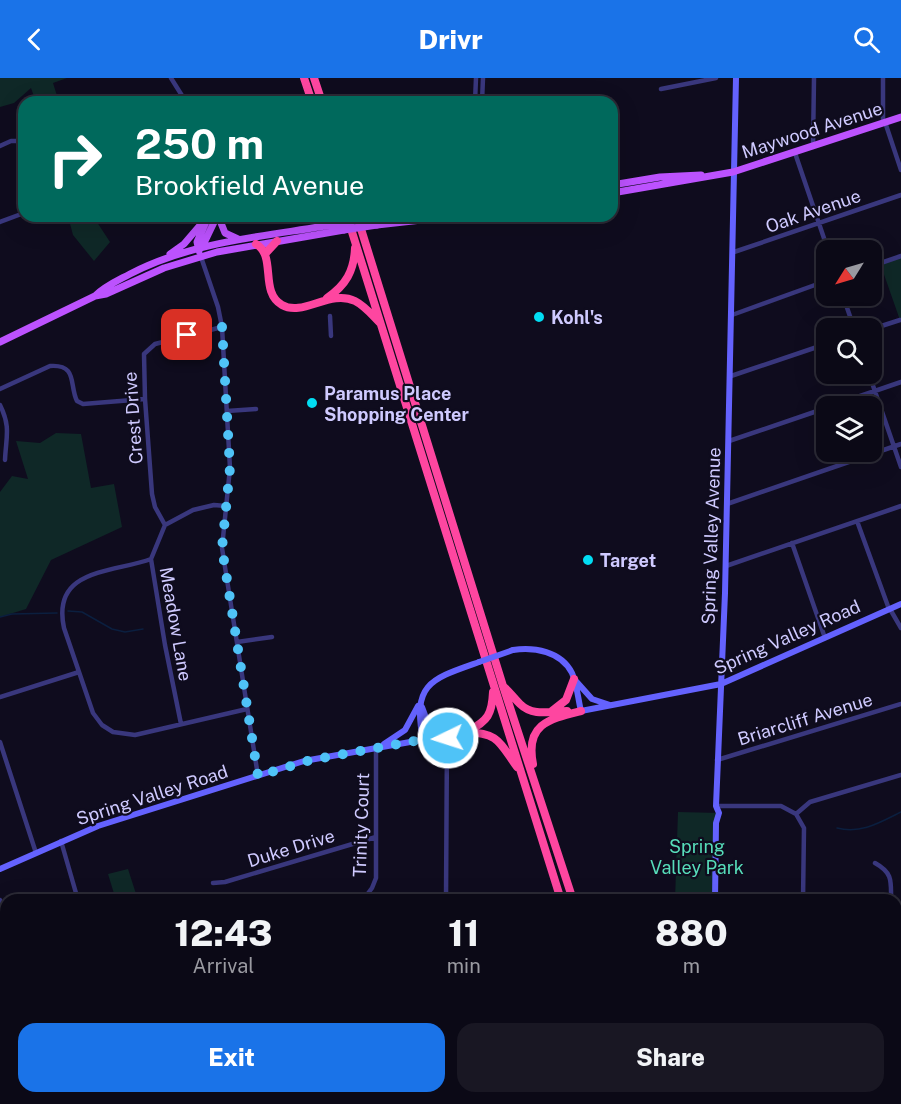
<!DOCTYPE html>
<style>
:root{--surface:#0b0916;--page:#191723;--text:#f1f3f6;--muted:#9a9aa1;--line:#2b2a35;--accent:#1a73e8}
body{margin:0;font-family:"Public Sans",sans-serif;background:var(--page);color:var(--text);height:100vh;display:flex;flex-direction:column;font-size:22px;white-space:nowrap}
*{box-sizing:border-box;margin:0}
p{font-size:20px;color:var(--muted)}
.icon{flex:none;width:33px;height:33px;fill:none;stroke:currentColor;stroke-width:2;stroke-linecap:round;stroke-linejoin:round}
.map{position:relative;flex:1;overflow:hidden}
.side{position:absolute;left:0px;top:816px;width:902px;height:210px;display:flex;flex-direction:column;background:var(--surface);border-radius:18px 18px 0 0;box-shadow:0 6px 24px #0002,0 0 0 2px var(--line)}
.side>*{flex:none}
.guide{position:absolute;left:18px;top:18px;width:600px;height:126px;border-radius:18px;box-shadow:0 6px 24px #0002,0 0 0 2px var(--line);background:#00695c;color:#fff;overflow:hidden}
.needle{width:39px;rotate:233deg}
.fabs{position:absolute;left:816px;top:162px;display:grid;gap:12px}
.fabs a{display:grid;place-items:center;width:66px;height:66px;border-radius:12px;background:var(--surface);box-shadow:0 6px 24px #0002,0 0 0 2px var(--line);font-size:30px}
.pin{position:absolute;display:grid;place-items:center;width:51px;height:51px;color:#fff;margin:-26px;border-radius:12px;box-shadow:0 3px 9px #0006}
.me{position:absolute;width:66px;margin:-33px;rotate:266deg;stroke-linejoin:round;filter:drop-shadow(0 0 4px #0008)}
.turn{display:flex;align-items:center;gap:21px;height:126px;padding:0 18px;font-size:27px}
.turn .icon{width:78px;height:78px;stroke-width:2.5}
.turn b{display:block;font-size:42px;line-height:51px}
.eta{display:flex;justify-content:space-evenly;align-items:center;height:102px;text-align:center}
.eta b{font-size:36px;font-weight:800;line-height:42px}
.primary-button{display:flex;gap:12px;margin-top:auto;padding:12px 18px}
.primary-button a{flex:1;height:69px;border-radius:18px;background:var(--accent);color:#fff;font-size:24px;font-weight:800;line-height:69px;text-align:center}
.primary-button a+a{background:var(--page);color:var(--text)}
header{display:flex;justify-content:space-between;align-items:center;height:78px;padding:0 18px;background:var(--accent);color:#fff;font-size:27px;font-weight:800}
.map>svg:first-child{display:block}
</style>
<header><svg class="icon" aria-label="back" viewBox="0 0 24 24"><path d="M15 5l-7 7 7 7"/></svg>Drivr<svg class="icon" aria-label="search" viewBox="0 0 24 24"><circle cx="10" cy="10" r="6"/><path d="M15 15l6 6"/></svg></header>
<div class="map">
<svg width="901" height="1026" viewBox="0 0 901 1026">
<rect width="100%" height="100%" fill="#0f0c1e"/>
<!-- green -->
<path fill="#0f2827" d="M0,0H67L53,5L59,24H36L31,10L14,25L0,29Z
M68,138H93L110,164L94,183L73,157Z
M901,178V245L880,185Z
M56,355L81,356L91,410L114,406L122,449L51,482L26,531L0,539V414L12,398L28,401L16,363L40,365Z
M678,734L719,735L717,822H675Z
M128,791L138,822H116L108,796Z
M6,914V1020H80V1026H0V916Z"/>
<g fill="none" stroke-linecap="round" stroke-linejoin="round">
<!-- stream -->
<path stroke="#0b1f3f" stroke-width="1.5" d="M68,533L82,534L112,551L125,554L143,551
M0,539L12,536L57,535
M837,750C861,756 879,745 901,734"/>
<!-- street -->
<path stroke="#39377d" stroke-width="4.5" d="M171,0L186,24
M661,11L716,0
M475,24L476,0
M482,24L483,0
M885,44L901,92
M883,45V0
M0,68L11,63H17L22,67L24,73
M813,69L814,0
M795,75L828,172
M0,144L24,135
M734,174L901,117
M201,179L218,229L222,249L230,390L222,470L258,698
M872,188L901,178
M843,218L854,250
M732,237L826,203
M330,238L331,258
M872,251L900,242
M869,296L901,389
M731,298L826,266
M0,311L50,288C78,286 69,307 77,323L83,326L145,321
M0,327C11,349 6,359 5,382
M831,328L901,304
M227,333L256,331
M729,363L826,330
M727,426L901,366
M857,443L889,531
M165,447L155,429L152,416L145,321L144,276L155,266L222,249
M792,465L825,560
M151,481C113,495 51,490 64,550L93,635L102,647L113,654L135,657L247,631
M726,488L901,428
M890,531L901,550
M237,564L272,559
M0,619L79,594
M181,646L165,567L151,481L165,447L193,432L214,427L226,428
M0,664L36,775
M717,682L901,626
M716,728H781L796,736L804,750L803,822
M796,736L810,724L901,697
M61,763L78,822
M875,785C893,795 891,803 891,822
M213,805L225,804L376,759
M0,822L6,840
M363,822L372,810L376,800V670
M446,822L447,657
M258,1020L260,1026
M123,1026V1020
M346,1026L347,1020
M442,1026V1020"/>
<!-- secondary -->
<path stroke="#6462fe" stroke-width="6" d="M513,572C534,569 561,573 572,595C577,606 578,621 581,633L721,606L901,526
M575,602L592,621L610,627
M422,629L428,645L447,657
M423,662C412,605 431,601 479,584
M384,666L405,652L418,628
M0,791L98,748L304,683L466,654
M715,822L716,745L719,735L716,728L725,515L736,0
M896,985L901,983
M715,1020V1026
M768,1026L787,1020"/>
<!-- primary -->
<path stroke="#bc52fe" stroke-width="7" d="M612,107L660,99L701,97
M612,115L733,94L901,39
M223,138L221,145L225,155L238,161
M374,140L389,138
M377,147L457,138
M198,170L205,163L217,138
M199,173L197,164L206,144
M170,176L184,166L208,138
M95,218C105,208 117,203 130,196C195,162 271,158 343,145
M0,264L95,218L106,216L164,190L217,174L344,152"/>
<!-- highway -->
<path stroke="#fe46a0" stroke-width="8" d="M304,0L312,24
M314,0L322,24
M347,138L561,822
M357,138L503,608L573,822
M256,166C277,178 259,214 282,227C303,239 330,211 355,223C365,228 372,237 380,245
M265,176L277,163
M327,220C346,207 354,193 355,170
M503,608C510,614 514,620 520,626C533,639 551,633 567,633
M552,633L566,622L574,601
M468,653C488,643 492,636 493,614
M466,654C499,655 499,664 517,689
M533,686C525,646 549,641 581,633
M619,1020L621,1026
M626,1020L628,1026
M636,1020L638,1026"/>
<!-- secondary-bridge -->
<path stroke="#6462fe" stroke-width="6" d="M479,584L513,572"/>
<!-- primary-bridge -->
<path stroke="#bc52fe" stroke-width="7" d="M343,145L374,140
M344,152L377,147"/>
</g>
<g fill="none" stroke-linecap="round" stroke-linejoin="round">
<!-- route -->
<path stroke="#4fc3f7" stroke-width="10" stroke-dasharray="0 18" d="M187,257L222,249L230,390L222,470L258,698L311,682L447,657L448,660"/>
</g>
<!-- markers -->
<g fill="#02ddf3" stroke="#0f0c1e" stroke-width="2">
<circle cx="539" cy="239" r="6"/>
<circle cx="312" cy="325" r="6"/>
<circle cx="588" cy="482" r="6"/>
</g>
<g text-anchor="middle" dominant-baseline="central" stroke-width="4.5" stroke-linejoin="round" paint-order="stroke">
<!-- street labels -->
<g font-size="18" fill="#cfcaff" stroke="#0f0c1e">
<text transform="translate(812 52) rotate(-18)">Maywood Avenue</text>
<text transform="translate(813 133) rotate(-19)">Oak Avenue</text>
<text transform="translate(133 340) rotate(-94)">Crest Drive</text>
<text transform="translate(711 458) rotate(-88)">Spring Valley Avenue</text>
<text transform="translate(176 546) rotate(80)">Meadow Lane</text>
<text transform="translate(787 559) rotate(-24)">Spring Valley Road</text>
<text transform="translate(805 641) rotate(-17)">Briarcliff Avenue</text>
<text transform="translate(152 717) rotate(-18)">Spring Valley Road</text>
<text transform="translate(361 747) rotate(-88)">Trinity Court</text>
<text transform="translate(291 770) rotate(-17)">Duke Drive</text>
</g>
<!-- poi labels -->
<g font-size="18" font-weight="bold" fill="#cfcaff" stroke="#0f0c1e" text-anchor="start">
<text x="551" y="239">Kohl's</text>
<text x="324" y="315">Paramus Place<tspan x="324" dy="21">Shopping Center</tspan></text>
<text x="600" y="482">Target</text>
</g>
<!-- park labels -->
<g font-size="18" fill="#57ddba" stroke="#0f0c1e">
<text x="697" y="768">Spring<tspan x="697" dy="21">Valley Park</tspan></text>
</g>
</g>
</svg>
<div class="fabs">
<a><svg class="needle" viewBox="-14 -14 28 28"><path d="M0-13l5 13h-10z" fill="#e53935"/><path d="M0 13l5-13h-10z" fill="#9a9aa1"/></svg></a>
<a><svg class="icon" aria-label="search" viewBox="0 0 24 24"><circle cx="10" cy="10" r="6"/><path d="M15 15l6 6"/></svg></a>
<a><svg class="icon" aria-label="layers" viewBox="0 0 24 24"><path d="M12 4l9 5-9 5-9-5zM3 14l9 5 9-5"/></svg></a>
</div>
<div class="pin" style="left:187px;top:257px;background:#d93025"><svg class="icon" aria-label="arrive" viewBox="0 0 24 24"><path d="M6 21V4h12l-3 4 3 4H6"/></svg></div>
<svg class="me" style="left:448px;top:660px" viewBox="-20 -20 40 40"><circle r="17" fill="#4fc3f7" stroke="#fff" stroke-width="3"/><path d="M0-11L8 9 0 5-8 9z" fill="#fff"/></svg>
<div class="guide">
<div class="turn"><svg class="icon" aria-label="right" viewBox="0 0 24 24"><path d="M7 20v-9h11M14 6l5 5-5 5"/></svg><div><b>250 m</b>Brookfield Avenue</div></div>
</div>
<section class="side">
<div class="eta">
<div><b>12:43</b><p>Arrival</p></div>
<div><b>11</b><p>min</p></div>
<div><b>880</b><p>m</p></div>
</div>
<div class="primary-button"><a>Exit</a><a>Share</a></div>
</section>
</div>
